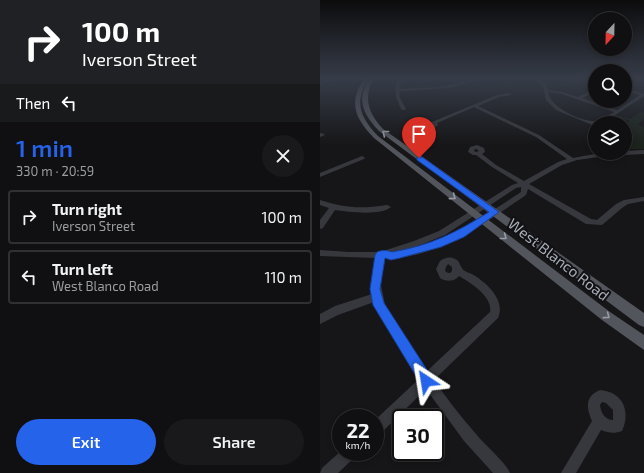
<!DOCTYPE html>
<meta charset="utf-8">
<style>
:root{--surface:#101012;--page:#19191b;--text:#f1f3f6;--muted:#9c9d9f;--line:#303032;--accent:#2563eb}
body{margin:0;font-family:"Exo 2",sans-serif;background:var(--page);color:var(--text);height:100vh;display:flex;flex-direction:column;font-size:15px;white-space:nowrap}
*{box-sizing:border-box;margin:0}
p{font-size:13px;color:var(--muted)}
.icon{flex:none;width:22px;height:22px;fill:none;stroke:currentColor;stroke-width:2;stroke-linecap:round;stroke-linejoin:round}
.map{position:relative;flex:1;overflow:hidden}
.side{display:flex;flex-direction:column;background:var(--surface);width:320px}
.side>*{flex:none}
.banner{background:#202124;color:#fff;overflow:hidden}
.needle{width:26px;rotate:202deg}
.buttons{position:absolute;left:268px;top:12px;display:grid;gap:8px}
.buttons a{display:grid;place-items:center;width:44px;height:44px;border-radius:50%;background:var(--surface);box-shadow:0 2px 6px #0003,0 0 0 1px var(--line);font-size:20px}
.speed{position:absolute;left:12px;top:409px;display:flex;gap:8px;font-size:20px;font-weight:700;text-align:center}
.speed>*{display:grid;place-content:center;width:52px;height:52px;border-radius:50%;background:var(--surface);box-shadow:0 2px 6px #0003,0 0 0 1px var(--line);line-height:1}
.speed small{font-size:10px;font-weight:400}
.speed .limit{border:2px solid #111;border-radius:6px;background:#fff;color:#111}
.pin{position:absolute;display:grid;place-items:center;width:34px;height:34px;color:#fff;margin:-41px -17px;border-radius:50% 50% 50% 0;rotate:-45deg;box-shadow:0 0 4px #0007}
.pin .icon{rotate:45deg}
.me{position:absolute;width:44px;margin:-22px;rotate:327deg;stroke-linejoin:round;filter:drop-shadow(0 0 3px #0008)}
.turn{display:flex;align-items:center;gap:14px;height:84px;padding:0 16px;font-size:18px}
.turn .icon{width:52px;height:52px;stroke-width:2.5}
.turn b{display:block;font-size:28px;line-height:34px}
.then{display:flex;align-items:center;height:38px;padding:0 16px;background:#0003;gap:8px;font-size:15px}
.round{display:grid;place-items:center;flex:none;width:42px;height:42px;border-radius:21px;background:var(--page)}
.head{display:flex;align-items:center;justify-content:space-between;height:68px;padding:0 16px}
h1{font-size:24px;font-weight:600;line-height:30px;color:var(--accent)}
.action{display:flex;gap:8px;margin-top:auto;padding:8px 16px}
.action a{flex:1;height:46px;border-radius:24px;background:var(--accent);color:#fff;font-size:16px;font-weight:600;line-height:46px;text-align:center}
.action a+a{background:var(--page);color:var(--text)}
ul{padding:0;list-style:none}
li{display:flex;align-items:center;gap:12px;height:54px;margin:0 8px 6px;padding:0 8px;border:2px solid var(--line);border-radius:4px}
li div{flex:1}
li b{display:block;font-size:15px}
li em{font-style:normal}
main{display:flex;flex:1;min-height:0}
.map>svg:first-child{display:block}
</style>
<main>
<section class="side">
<div class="banner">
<div class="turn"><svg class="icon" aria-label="right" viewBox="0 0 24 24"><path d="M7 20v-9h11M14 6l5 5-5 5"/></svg><div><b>100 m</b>Iverson Street</div></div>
<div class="then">Then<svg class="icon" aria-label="left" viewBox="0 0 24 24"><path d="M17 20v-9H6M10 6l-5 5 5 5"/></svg></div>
</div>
<div class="head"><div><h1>1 min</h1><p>330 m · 20:59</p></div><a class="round"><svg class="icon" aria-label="close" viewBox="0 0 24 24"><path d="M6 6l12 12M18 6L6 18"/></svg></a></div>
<ul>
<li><svg class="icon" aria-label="right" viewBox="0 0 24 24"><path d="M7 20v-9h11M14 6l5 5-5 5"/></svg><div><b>Turn right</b><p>Iverson Street</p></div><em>100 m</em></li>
<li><svg class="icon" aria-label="left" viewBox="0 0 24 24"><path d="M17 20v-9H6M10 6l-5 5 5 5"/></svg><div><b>Turn left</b><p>West Blanco Road</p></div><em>110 m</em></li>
</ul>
<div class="action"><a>Exit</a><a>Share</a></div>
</section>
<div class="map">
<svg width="324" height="473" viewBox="0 0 324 473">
<rect width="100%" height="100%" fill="#161618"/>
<!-- green -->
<path fill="#1c231d" d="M321,112L324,113V119L318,124L324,127V149H312L305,145V124L310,121L295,116L296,115L310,119Z"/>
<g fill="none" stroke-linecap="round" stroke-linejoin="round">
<!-- minor -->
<path fill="#37383d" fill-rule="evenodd" d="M13,79H17L0,84V82Z
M78,79H82L79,89L118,87L158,79H162L129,88L79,91L80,98L86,109L84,110H82C76,99 73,91 78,79Z
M214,79H218L226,84L228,90L243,92L258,97L275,89V92L262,98L297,110L320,95L305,90V88L324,94V96L283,123H275V126L236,110L226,100L223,86ZM228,92L242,94L294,112C289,115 283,120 277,121C264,123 230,108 228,92Z
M242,79H246L260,83L258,84Z
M268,79H275V81L269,80Z
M321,79H324V80H322Z
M190,93L191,95L179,97L158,106L219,135L253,158L280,153H305V151L324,150V154L285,156L257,160L242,165L209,184L271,219L277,220L296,204L304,200L324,197V201L308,204L302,208L282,225L266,224L208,189L206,195C169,220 111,263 64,257L61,285L65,305L107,371L170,312C173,297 151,283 139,276C134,282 126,282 120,278L116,269L120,261C125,258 129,256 135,259C140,261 139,264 142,268C143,271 149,273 152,274C167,283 186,300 178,318L114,380C127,399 141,417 156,434C164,444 186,463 190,473H173L144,441L106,389L60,434L55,436V420L99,379L60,317L54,302L18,315L0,324V314L15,306L52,294V278L55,258L0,256V250L29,252H60L94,241L119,231L192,185L198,183L172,167L156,155H153L148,152L150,147L157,145L164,148L165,152L162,154L176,165L204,181L238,162L247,159L216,137L154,107L117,123L118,125L113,129L103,127L106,122H112L177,95ZM155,149H156L159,151L156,152L154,151ZM201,187V192C166,215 130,240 88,250L125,235L196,188ZM128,264L132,267V271L130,273H128L125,271L126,267Z
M0,133L4,134L5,135L0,137Z
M42,156L45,158L44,159L0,177V173Z
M0,200C25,208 40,209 67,205L71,207C61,216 28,212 15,210L3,228L0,229V220L9,208L0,205Z
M280,390C303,392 311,411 302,431C294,434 289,433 281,430L256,473H241L272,421C266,408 265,396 280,390ZM282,402L286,403L293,410V420C285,420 281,413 280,405Z
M21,451V452H37L35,457L18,473H0L2,468Z"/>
<!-- major -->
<path fill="#53555c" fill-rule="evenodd" d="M44,79H48C34,103 40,117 58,136L290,312L324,335V350L282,320L54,138C35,118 28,103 44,79Z
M49,79L53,80C43,99 49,114 63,129L324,313V327L319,325L59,131C43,114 36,100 49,79Z"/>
</g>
<!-- one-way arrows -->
<defs><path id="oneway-chevron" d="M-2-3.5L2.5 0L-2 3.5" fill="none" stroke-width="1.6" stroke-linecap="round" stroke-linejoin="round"/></defs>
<g stroke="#979ba6">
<use href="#oneway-chevron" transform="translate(65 133) rotate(-142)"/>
<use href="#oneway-chevron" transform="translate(133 197) rotate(37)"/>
<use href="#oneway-chevron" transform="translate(184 237) rotate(38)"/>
<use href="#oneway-chevron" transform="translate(287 316) rotate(37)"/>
</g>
<!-- sky -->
<linearGradient id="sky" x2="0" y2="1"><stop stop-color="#0c0c0d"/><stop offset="0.54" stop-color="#363c48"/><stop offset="1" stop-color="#363c48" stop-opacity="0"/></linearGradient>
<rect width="324" height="145" fill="url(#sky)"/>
<!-- route -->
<path fill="#2563eb" stroke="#184099" d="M97,157H102L179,212L144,237L121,247L80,258L71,260L65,258L60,289L64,303L111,376L113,381L111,386L106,388L102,386L53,305L50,289L55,255L57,252C62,250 66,250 72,252C112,245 135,233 169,212L97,160Z"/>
<g text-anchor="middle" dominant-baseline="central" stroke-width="4" stroke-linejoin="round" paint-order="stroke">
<!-- street labels -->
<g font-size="15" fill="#a8adb8" stroke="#111113">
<text transform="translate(239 259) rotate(38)">West Blanco Road</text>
</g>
</g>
</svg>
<div class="buttons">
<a><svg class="needle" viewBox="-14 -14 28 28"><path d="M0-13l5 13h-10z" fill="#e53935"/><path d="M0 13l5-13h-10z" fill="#9c9d9f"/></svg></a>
<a><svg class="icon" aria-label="search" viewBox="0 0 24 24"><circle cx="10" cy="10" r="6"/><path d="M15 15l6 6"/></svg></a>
<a><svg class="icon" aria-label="layers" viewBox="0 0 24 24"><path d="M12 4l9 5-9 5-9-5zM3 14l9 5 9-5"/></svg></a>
</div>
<div class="speed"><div>22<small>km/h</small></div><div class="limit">30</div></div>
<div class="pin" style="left:99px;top:158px;background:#d93025"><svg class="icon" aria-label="arrive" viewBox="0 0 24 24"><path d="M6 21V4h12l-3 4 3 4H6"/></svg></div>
<svg class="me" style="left:106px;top:381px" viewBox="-20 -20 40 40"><path d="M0-17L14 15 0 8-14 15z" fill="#2563eb" stroke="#fff" stroke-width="4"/></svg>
</div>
</main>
